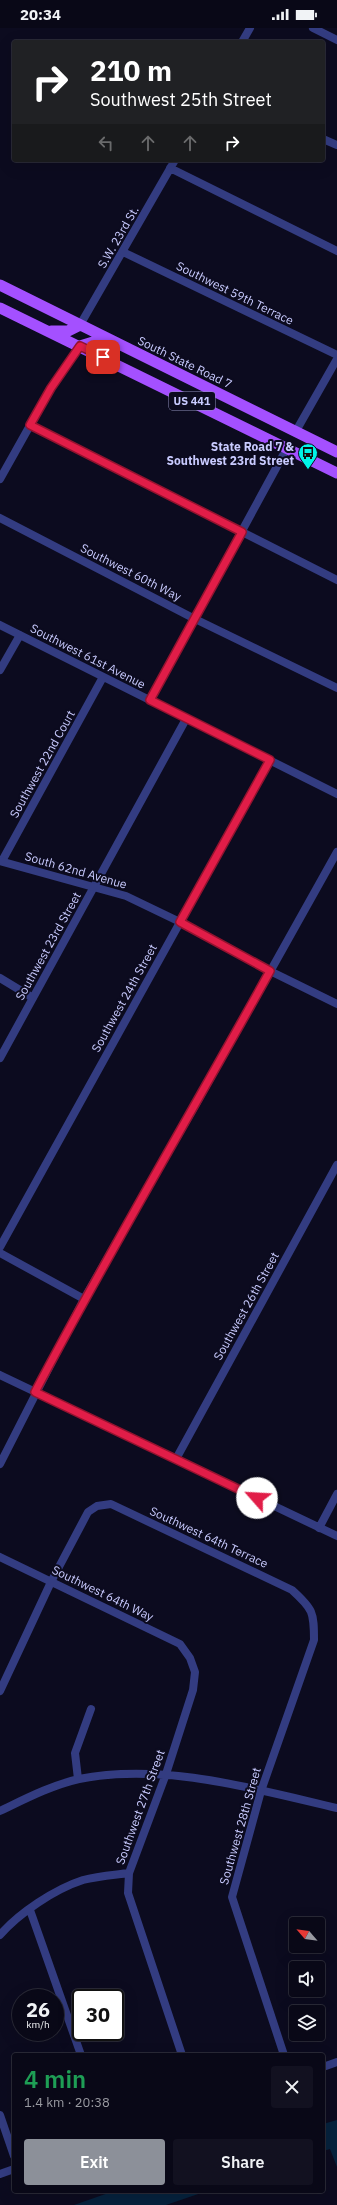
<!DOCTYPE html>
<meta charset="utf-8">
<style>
:root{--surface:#090817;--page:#121120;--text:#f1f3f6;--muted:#999aa1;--line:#292936;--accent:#8c9099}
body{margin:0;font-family:"IBM Plex Sans",sans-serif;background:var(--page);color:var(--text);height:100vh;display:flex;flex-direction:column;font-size:15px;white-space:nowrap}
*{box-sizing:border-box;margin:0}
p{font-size:13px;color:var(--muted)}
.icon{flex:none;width:22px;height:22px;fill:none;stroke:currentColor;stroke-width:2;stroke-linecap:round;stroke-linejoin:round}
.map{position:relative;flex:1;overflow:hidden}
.details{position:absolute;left:12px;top:2025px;width:313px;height:140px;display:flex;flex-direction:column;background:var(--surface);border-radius:4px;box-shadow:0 4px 16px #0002,0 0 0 1px var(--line)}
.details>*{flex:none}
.hud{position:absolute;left:12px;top:12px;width:313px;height:122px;border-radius:4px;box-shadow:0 4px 16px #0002,0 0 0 1px var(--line);background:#202124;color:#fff;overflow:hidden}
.needle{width:26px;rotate:298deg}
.tools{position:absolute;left:289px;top:1889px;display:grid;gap:8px}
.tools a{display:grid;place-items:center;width:36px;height:36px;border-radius:4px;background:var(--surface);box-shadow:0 4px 16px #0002,0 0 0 1px var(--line);font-size:20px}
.speed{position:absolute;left:12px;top:1961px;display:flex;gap:8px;font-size:20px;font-weight:700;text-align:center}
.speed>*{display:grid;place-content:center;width:52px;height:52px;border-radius:50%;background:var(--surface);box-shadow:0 4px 16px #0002,0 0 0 1px var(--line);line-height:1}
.speed small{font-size:10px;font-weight:400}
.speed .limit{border:2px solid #111;border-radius:6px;background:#fff;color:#111}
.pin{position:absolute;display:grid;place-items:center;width:34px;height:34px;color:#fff;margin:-17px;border-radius:8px;box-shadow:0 2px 6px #0006}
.me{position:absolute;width:44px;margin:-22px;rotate:296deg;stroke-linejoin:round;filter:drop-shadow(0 0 3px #0008)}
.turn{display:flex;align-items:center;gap:14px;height:84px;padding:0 12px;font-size:18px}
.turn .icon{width:52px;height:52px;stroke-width:2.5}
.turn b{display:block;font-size:28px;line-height:34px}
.lanes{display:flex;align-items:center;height:38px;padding:0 12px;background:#0003;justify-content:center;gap:20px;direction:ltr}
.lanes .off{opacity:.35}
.round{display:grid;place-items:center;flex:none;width:42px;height:42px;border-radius:4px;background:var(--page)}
.summary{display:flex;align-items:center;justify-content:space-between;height:68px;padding:0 12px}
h1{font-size:24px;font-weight:600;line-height:30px;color:#1e9e55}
.primary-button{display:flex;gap:8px;margin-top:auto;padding:8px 12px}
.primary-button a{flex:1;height:46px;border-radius:4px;background:var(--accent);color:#fff;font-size:16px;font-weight:600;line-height:46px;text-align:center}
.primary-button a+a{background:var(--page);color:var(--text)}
.status{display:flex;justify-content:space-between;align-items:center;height:28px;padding:0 20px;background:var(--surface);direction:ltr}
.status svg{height:11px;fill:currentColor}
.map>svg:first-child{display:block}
</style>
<div class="status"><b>20:34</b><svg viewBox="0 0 49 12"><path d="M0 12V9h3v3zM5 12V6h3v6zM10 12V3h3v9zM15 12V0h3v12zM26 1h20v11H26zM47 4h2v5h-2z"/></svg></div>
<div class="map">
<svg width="337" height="2177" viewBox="0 0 337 2177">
<rect width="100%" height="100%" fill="#0c0b1f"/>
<!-- water -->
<path fill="#06223d" d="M337,2092V2139L330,2121L323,2123V2096Z
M114,2163H207L166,2177H74Z"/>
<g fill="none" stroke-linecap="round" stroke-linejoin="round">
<!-- minor -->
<path stroke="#333c81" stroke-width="8" d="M313,0L337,12
M242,14L250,0
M323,111L337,117
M170,140L337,223
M123,224L337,327
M80,297L175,132
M30,397L337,552
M296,403L337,331
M0,451L51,360L80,318
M0,490L193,590L337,660
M0,597L337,766
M0,642L20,607
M150,672L287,420
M2,833L103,649
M0,950L33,970
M0,1030L186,691
M0,1219L270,732
M0,1225L84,1271
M0,1347L337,1508
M176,1431L337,1137
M0,1436L84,1271L196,1076L337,824
M319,1500L337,1466
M0,1529L180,1616L190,1630L195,1644L193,1662L166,1746L129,1845L128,1865L182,2027
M0,1663L51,1554L88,1484L97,1478L111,1476L292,1562C313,1581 314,1584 314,1612L261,1763L232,1869L284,2027
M78,1751L75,1725L91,1681
M0,1783C25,1771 52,1757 79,1751C163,1734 255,1761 337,1780
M30,1882L81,2027
M0,1907C19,1885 55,1861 83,1852C98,1848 114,1847 129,1845
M323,2039L337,2034
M0,2087L14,2128
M0,2146L14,2141"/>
<!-- tertiary -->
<path stroke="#333c81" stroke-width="8" d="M0,833L126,868L180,894L270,943L337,976"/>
<!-- primary -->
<path stroke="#a450ff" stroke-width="11" d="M0,257L337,424
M0,280L337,445
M51,303H68L80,297
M80,318L93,314L110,313"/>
</g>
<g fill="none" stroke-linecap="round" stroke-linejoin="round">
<defs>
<path id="route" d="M103,329L80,318L51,360L30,397L242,504L150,672L270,732L180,894L270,943C192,1084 110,1222 35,1364L257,1470"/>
</defs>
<!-- route casing -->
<use href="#route" stroke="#92132f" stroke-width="10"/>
<!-- route -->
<use href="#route" stroke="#e11d48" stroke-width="7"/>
</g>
<!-- icons -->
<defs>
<symbol id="bus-pin" viewBox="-11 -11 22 30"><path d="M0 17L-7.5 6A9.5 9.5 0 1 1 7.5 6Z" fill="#00f4e9" stroke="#0c0b1f"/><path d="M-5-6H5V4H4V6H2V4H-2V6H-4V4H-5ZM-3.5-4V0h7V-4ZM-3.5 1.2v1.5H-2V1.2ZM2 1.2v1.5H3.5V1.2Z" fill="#111"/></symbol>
</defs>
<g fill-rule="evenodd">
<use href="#bus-pin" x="297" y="414" width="22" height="30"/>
</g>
<g text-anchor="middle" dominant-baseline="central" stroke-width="4" stroke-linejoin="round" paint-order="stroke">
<!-- shield labels -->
<rect fill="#0c0b1f" stroke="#9091bc" stroke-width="1" x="169" y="364" width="46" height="18" rx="3"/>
<g font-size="11" font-weight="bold" fill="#c9cbff">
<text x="192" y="373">US 441</text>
</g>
<!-- street labels -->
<g font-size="12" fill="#c9cbff" stroke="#0c0b1f">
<text transform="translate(118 209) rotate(-60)">S.W. 23rd St.</text>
<text transform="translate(235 265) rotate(26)">Southwest 59th Terrace</text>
<text transform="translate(185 334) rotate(26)">South State Road 7</text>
<text transform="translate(131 544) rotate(27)">Southwest 60th Way</text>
<text transform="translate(88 628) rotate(27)">Southwest 61st Avenue</text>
<text transform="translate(42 736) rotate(-61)">Southwest 22nd Court</text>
<text transform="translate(76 842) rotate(16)">South 62nd Avenue</text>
<text transform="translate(48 918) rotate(-61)">Southwest 23rd Street</text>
<text transform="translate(124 970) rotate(-61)">Southwest 24th Street</text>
<text transform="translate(246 1278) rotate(-61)">Southwest 26th Street</text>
<text transform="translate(209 1509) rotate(25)">Southwest 64th Terrace</text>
<text transform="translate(103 1565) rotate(26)">Southwest 64th Way</text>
<text transform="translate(140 1779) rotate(-70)">Southwest 27th Street</text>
<text transform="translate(240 1798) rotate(-74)">Southwest 28th Street</text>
</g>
<!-- poi labels -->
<g font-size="12" font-weight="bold" fill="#c9cbff" stroke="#0c0b1f" text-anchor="end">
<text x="294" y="418">State Road 7 &amp;<tspan x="294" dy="14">Southwest 23rd Street</tspan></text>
</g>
</g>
</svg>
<div class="tools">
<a><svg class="needle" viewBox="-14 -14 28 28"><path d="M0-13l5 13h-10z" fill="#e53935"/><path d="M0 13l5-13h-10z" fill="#999aa1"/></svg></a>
<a><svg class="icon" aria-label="sound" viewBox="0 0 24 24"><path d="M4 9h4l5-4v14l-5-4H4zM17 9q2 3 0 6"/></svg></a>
<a><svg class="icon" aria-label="layers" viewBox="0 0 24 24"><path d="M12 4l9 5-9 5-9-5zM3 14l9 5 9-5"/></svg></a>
</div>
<div class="speed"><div>26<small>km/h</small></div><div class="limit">30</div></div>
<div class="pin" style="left:103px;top:329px;background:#d93025"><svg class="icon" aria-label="arrive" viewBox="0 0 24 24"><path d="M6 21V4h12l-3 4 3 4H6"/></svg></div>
<svg class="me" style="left:257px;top:1470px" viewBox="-20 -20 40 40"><circle r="19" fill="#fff"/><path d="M0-13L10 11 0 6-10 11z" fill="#e11d48"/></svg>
<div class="hud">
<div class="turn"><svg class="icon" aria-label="right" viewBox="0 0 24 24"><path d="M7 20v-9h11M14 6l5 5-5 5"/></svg><div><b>210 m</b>Southwest 25th Street</div></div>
<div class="lanes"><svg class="icon off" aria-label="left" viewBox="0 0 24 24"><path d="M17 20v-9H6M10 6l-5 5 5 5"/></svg><svg class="icon off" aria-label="ahead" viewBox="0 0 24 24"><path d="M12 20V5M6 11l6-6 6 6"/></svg><svg class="icon off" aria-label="ahead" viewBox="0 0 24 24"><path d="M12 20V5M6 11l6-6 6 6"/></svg><svg class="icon" aria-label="right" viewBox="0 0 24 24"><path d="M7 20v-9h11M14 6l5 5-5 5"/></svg></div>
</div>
<section class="details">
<div class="summary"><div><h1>4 min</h1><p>1.4 km · 20:38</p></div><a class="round"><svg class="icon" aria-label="close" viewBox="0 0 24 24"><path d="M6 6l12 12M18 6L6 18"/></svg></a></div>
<div class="primary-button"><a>Exit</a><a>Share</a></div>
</section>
</div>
